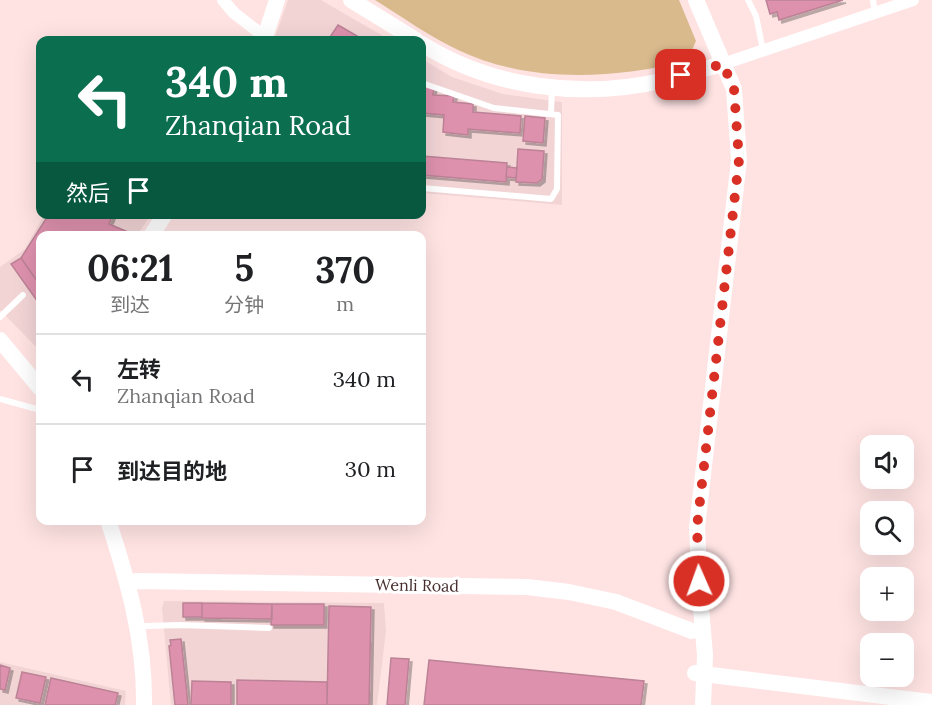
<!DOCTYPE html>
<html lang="zh">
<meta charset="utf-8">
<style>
:root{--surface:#fff;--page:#f2f2f2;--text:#202124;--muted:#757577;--line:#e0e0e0}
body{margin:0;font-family:Lora,"Noto Sans SC",serif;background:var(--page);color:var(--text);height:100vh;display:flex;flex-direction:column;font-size:22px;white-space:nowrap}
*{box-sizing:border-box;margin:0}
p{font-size:20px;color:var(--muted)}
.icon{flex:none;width:33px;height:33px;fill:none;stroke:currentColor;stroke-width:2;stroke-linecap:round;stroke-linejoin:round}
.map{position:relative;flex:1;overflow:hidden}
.sheet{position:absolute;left:36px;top:231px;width:390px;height:294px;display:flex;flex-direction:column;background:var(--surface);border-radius:12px;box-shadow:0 6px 24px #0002}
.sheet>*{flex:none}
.guide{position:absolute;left:36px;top:36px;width:390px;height:183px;border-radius:12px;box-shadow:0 6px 24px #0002;background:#0b6e4f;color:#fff;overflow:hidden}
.controls{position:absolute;left:860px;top:435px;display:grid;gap:12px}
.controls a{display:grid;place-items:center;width:54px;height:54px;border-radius:12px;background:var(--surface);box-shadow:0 6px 24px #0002;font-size:30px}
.pin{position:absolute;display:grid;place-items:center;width:51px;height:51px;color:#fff;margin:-26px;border-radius:12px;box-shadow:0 3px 9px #0006}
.me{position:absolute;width:66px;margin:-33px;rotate:358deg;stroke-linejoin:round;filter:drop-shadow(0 0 4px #0008)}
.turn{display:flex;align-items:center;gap:21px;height:126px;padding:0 30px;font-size:27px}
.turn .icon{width:78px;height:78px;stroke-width:2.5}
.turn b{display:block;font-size:42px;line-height:51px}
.then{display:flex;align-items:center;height:57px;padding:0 30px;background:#0003;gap:12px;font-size:22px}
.eta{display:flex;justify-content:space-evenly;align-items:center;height:102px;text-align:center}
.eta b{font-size:36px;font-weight:800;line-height:42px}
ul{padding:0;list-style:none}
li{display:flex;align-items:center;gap:18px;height:90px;padding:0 30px;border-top:2px solid var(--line)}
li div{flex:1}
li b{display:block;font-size:22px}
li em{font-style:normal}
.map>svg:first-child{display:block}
</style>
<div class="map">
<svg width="932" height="705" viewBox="0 0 932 705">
<defs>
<filter id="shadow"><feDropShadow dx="3" dy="3" stdDeviation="0" flood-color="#0004"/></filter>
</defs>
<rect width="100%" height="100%" fill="#ffe3e3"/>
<!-- built -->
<path fill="#f2d4d5" d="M288,0H321L390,40H274Z
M422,59L452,77L503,94L562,102V205L422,193Z
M44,215H151L137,235L40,236V351L0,310V267L25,249Z
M164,601L384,603L386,631L377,705H171L162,608Z
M0,662L126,691L125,705H0Z"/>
<!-- green -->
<path fill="#d9ba8d" d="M375,0H679L696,41L687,61C612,79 530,84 458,50C429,36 402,17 375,0Z"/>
<!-- building -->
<path fill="#de91ad" stroke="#bc8296" stroke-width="1.5" filter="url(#shadow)" d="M766,0H843L779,20L777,12L770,14Z
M338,25L364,40H328Z
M422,85L434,86L433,95L454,96L453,102L473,104V112L521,116L520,133L468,129V135L443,132L444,115L422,113Z
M525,116L545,118L543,143L523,141Z
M518,149L544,151L542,179L537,183L516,182Z
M422,156L507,163L506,182L422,175Z
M507,167L517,168L516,178L506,177Z
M49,214H113L109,224L128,232L127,236H40V285L21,258Z
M21,258L40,285V305L11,264Z
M183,603H202V617H183Z
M202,603L272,604V619L202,618Z
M272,604H324V625H271Z
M329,606L371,607L369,705H327Z
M181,639L188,705H175L169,646L171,645L170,640Z
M391,658L409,659L405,705H387Z
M429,660L644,681L641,705H424Z
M0,665L10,668L5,690L0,689Z
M22,672L46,677L40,703L16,698Z
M51,678L118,693L115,705H45Z
M237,680L327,682V705H237Z
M192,681L231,682V705H191Z"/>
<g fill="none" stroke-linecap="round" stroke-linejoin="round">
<!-- lane -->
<path stroke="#fff" stroke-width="6" d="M748,0L756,16L763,50
M873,0L875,13
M422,83L494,108L558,115L557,189L551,199L422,188
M551,114L552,88
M0,317L23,295
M0,399L40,410
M146,626L180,625L269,628"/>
<!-- street -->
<path stroke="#fff" stroke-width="12" d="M223,0L234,13L265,37
M723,64L913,0"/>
<!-- secondary -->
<path stroke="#fff" stroke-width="16" d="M351,0L416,40
M696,0L734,89L739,160L697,527L700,595L705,655L703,705
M264,40L277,0
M422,44C492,88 581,99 661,81C682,76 702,69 723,64
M151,236L165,214
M0,340L40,388
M108,520C128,581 145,640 144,705
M136,581L527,587L569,592L616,602L692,631
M695,673L932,702"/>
</g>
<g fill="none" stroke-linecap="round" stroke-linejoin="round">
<!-- route -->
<path stroke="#d93025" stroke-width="10" stroke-dasharray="0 18" d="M681,75L723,64L734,89L739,160L697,527L699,581"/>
</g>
<g text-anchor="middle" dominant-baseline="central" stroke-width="6" stroke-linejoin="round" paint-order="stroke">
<!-- street labels -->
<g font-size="16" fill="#462d2e" stroke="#fff">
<text transform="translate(417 585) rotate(1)">Wenli Road</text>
</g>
</g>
</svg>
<div class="controls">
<a><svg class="icon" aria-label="sound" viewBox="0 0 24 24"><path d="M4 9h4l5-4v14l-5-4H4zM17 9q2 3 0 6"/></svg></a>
<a><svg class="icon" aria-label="search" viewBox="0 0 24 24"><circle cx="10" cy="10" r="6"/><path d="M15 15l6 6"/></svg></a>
<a>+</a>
<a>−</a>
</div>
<div class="pin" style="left:681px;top:75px;background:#d93025"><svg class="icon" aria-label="arrive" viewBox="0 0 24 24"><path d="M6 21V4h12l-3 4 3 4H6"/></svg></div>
<svg class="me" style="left:699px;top:581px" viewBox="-20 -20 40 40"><circle r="17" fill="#d93025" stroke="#fff" stroke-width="3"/><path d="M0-11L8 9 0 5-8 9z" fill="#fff"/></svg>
<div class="guide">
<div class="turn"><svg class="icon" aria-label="left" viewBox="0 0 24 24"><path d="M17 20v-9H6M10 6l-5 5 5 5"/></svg><div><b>340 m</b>Zhanqian Road</div></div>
<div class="then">然后<svg class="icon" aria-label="arrive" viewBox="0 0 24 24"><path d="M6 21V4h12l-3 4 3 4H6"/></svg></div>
</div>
<section class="sheet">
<div class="eta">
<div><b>06:21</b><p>到达</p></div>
<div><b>5</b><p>分钟</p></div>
<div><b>370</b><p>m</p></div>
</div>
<ul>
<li><svg class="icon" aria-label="left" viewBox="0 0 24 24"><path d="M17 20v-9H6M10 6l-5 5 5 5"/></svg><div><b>左转</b><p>Zhanqian Road</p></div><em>340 m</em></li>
<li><svg class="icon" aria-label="arrive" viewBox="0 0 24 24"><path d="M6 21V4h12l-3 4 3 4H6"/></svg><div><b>到达目的地</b></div><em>30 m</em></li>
</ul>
</section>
</div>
